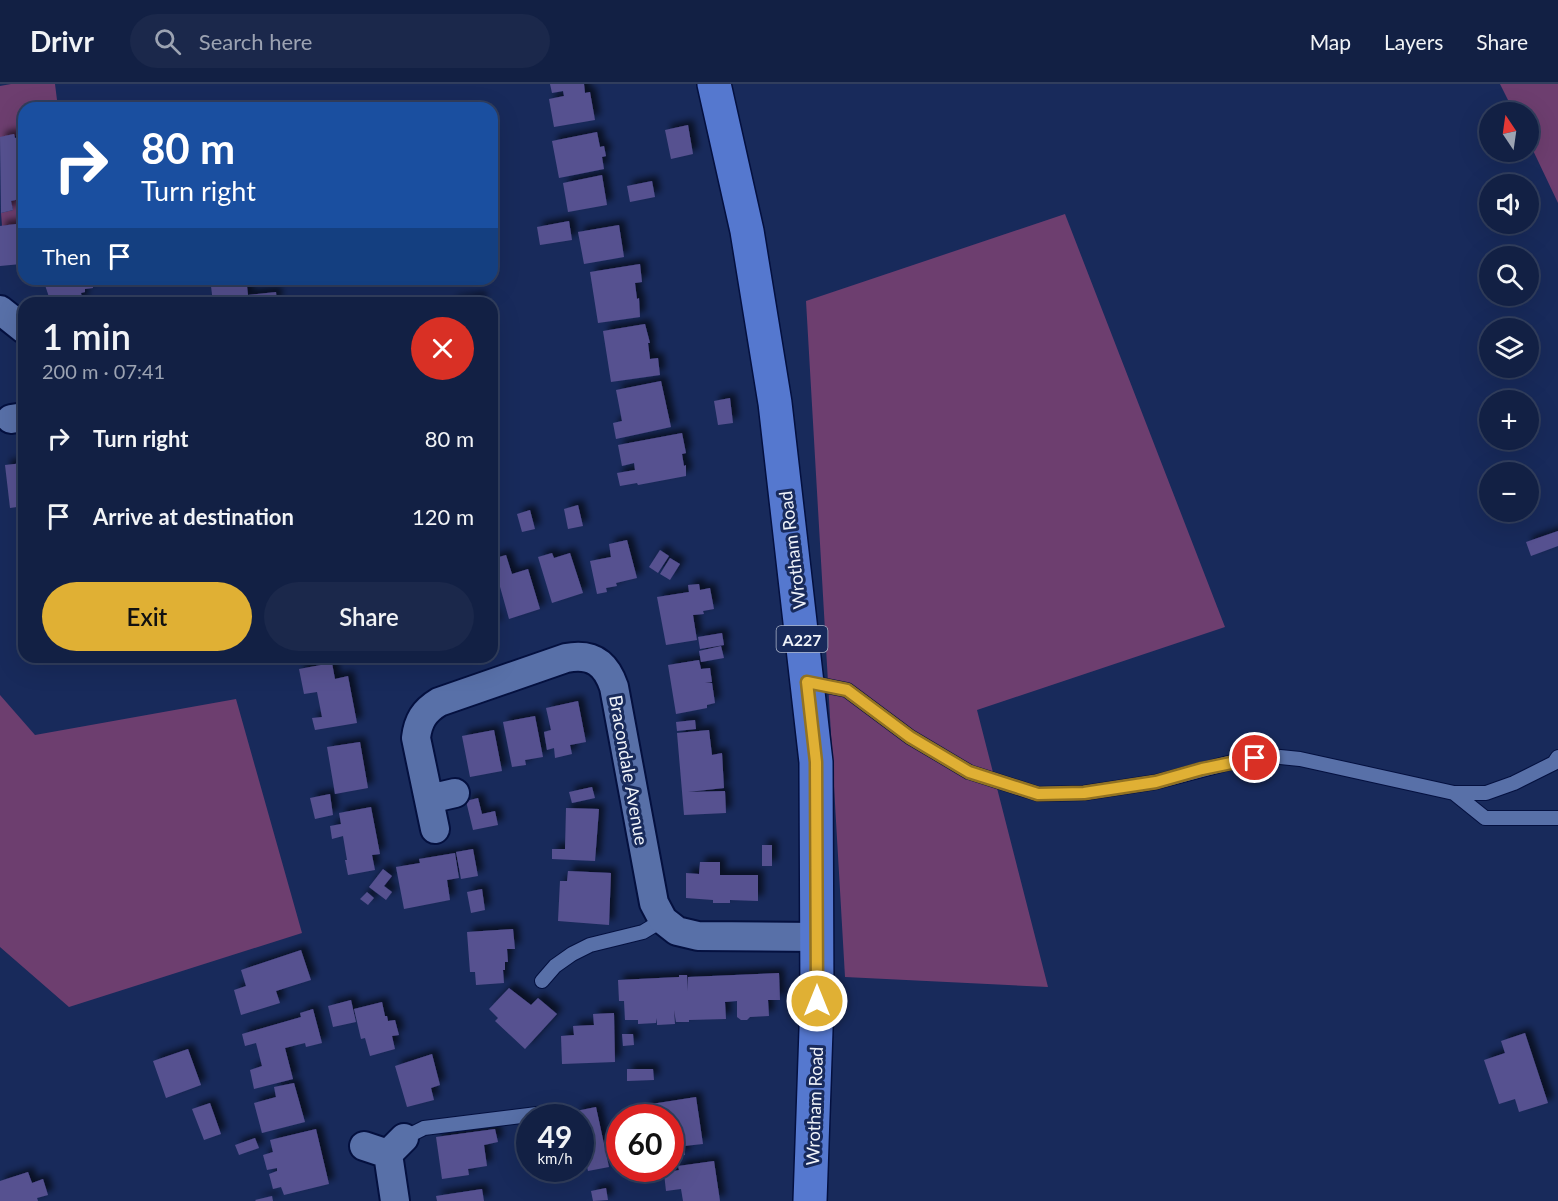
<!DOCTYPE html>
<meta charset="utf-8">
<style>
:root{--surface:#122044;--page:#1b284b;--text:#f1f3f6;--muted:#9ca3b2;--line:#313e5d;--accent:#e0b034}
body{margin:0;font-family:Lato,sans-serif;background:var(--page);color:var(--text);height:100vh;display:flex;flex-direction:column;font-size:22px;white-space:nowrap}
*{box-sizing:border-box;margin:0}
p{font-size:20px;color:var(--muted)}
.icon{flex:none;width:33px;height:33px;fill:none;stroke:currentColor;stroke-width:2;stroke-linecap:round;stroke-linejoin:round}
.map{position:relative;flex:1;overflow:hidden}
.sheet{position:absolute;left:18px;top:213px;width:480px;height:366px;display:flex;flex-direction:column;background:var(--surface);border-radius:18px;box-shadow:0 6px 24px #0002,0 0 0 2px var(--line)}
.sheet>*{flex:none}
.banner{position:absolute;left:18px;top:18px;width:480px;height:183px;border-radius:18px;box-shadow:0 6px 24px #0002,0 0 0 2px var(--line);background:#1a4fa0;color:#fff;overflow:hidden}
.needle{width:39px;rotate:347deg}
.controls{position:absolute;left:1479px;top:18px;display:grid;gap:12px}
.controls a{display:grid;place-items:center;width:60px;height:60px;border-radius:50%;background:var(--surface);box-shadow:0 6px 24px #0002,0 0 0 2px var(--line);font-size:30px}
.speed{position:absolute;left:516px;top:1020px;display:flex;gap:12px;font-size:30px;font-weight:700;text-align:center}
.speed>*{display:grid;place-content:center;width:78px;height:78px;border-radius:50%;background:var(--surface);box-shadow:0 6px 24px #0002,0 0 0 2px var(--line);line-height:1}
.speed small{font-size:15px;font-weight:400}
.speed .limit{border:9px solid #d22;background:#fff;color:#111}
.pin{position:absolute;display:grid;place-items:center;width:51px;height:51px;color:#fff;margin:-26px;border:3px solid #fff;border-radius:50%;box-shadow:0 2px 6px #0007}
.me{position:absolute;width:66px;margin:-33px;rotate:0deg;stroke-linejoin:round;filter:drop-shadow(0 0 4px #0008)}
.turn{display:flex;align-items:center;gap:21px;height:126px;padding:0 24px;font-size:27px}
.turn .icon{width:78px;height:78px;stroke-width:2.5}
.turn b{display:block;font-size:42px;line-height:51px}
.then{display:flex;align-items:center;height:57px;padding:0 24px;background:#0003;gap:12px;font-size:22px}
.round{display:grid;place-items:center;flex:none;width:63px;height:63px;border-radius:32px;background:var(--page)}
.head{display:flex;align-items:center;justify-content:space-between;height:102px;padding:0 24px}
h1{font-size:36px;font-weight:600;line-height:45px}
.primary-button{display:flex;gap:12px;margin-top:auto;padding:12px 24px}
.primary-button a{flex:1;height:69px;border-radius:36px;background:var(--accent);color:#111;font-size:24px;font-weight:600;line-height:69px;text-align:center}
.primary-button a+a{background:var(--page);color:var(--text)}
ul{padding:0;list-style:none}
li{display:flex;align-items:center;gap:18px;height:78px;padding:0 24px}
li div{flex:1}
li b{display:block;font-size:22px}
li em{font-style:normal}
header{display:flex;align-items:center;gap:36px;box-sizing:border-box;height:84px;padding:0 30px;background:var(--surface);border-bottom:2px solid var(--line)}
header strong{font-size:28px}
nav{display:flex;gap:33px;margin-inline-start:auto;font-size:21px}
.search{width:420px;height:54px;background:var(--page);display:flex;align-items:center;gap:15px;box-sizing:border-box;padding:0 21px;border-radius:33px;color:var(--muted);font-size:22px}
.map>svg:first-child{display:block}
</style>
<header>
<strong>Drivr</strong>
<div class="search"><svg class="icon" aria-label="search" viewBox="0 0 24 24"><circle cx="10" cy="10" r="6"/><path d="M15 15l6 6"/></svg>Search here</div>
<nav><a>Map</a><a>Layers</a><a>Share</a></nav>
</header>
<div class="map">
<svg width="1558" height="1117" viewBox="0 0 1558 1117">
<defs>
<filter id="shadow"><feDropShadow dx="5.5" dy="-5.5" stdDeviation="3" flood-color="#0009"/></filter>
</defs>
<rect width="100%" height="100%" fill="#182a5b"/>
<!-- green -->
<path fill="#6d3e6f" d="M11,0H55L58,24H24V52L0,53V2Z
M1500,0H1558V119L1529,58L1528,28H1514Z
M24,114V139L2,142L1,129L13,126L11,117Z
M1065,130L1225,543L977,626L1048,903L845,893L806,217Z
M0,611L35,651L236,615L302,849L69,923L0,863Z"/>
<!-- building -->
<path fill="#575190" filter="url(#shadow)" d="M550,0H584L585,9L590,8L595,36L554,43L549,15L564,12L563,7L552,9Z
M688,41L693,70L671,75L665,46Z
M597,48L600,63L604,62L606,72L602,73L604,85L559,94L552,57Z
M14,50L15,54L24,52V80H20L24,100V114L11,117L13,126L1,129L0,53Z
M602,91L607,121L568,128L563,99Z
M652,97L655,113L630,118L627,102Z
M569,137L572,156L540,161L537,143Z
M24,139V170L19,171L21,180L0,182V142Z
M619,141L624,173L584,180L578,148Z
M640,180L642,198L635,199L637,215L639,214L640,233L598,239L590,188Z
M43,195H92L93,204L85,205V208L81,209L83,218L51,219Z
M232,200L233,203L247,202L248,211L276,208L277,219H213L211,202Z
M481,213V219H451V217Z
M645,240L650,259H648L650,275L658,274L660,291L611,298L603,247Z
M661,297L671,343L616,355L613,339L622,337L616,306Z
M730,314L733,339L718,341L714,317Z
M682,349L686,369L682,370L684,382L686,381V392L638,401L637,399L620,402L617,389L635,386L634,379L622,382L618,361Z
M24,379V422L10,424L5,381Z
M578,421L583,442L568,445L564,425Z
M530,426L535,445L522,448L517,430Z
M1558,447V462L1531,472L1526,458Z
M627,456L637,494L616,499L617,502L606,504L607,508L597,510L590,477L611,473L609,460Z
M660,466L669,472L658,489L649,483Z
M552,469L554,474L570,469L583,509L552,519L538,473Z
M506,471L512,490L528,485L540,525L509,535L497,492L492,493V475Z
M670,474L680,480L670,496L660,490Z
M699,500L700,506L710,504L714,525L703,527L704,530L693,531L697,556L666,561L657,513L689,508L688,501Z
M492,526L497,541L492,542Z
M722,549L724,561L700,565L698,553Z
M721,562L724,574L701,578L699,567Z
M357,573H379V574L359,580Z
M699,576L701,585L710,584L712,598L705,599H712L715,619L707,621V624L676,630L668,581Z
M332,579L335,595L348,592L357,639L315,646L312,634L322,633L317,608L304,610L299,585Z
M578,617L586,658L570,661L572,670L555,674L554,664L547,666L544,648L551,646L546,624Z
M535,632L543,673L525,676L526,681L512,683L503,638Z
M695,636L696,645L677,647L676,638Z
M494,646L502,687L470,693L462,652Z
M709,646L712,671L722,669L724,704L688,708L725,707L726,729L684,731L677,649Z
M360,658L368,704L335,710L327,663Z
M592,703L595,714L572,719L569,708Z
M330,710L333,731L315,735L310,714Z
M478,714L482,730L495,727L498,741L473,746L466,717Z
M371,723L380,770L372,771L375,786L348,791L345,776H347L343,752L332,755L330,742L341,740L339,729Z
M566,724L599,725L595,777L552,775V765H565Z
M762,761H772V782H762Z
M473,765L478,792L461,795L456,768Z
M455,769L459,794L447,796L450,816L404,825L396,783L420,779L419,775Z
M700,778H720V791H758V817L730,816V819H713V816L686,814V789L699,790Z
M383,785L392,792L384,802L392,808L386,816L369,803Z
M568,787L611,789L609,841L558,837L560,797H567Z
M482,805L485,826L471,829L467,808Z
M367,808L374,814L368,821L360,815Z
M513,845L515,865H507L508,878H505V886H503L504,899L476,901L475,888H470L467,848Z
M301,866L311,896L276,907L280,919L241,931L234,906L246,902L241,886Z
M779,889L780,916H768L769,932L750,933L747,936H741L737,933V917L725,918L726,935L689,936V938H676L674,926L675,940L657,941V934L656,939L638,940V936H625L624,917H619L618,896L679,893V891H687L688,907V893Z
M509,904L531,921L538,914L557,930L525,965L495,937L498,934L489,925Z
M351,916L356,938L333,943L328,922Z
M382,918L385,932H387L388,937L395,936L399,951L392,952L395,965L370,972L365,954L361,955L354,925Z
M313,925L322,959L306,963L305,959L285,964L293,995L254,1005L250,986L262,982L256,959L245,962L242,950L301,933L300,929Z
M614,929L615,978L562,980L561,952L574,951L573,942L594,941L593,930Z
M1525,949L1548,1019L1519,1028L1515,1015L1499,1020L1484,976L1505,969L1501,957Z
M622,950H633L634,961L623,962Z
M188,965L201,1001L166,1014L153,977Z
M432,970L440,1001L431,1004L434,1016L407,1023L395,982Z
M627,985H653L654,996L627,997Z
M294,999L305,1038L262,1049L254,1019L276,1013L274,1003Z
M696,1013L703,1060L684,1062L685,1071L670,1073V1034H647L645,1021Z
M210,1019L221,1050L204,1056L192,1025Z
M596,1023L609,1083L588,1087L580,1051V1034H577L576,1027Z
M316,1045L329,1100L284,1111L281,1103L273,1105L269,1090L277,1087V1084L267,1086L263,1071L273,1068L270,1056Z
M495,1045L498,1058L484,1061L487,1082L468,1085L469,1091L442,1095L436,1053Z
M255,1054L259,1064L239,1071L235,1061Z
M714,1077L720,1117H683L681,1105L666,1107L664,1089L679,1086L678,1082Z
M535,1084H557L558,1092L538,1096Z
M28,1088L32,1099L43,1095L48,1111L37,1114L38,1117H0V1097Z
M606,1104L608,1116L593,1117L591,1107Z
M482,1105L484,1117H437L436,1112Z
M272,1112L273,1117H256L255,1116Z"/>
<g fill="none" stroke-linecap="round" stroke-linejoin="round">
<defs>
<path id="lane" d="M807,598L847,606L910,653L969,688L1038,710L1084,709L1156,698L1240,676L1270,672L1300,675L1454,709L1485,734H1558
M1454,709H1486L1514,699L1554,679L1558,673
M542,897L555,882L572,870L590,861L643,848L663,836
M404,1054L424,1044L561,1027L562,1034"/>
<path id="street" d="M0,226L24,245
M11,335L24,333
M429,715L455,709
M435,745L416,654C418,637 424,627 439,618L566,574C592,569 606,579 614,603L654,819L663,836L677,847L698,852L817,853
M364,1062L388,1070L404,1054
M388,1070L395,1117"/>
<path id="primary" d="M714,0L747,147L775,319L816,678L817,917L810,1117"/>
</defs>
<!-- lane casing -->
<use href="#lane" stroke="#04103f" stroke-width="16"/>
<!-- street casing -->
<use href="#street" stroke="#04103f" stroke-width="32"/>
<!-- primary casing -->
<use href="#primary" stroke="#04103f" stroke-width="36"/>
<!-- lane -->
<use href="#lane" stroke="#5870a8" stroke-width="14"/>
<!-- street -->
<use href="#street" stroke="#5870a8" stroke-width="28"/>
<!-- primary -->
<use href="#primary" stroke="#5578cf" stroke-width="33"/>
</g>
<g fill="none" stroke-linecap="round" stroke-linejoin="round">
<defs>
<path id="route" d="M817,917L816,678L807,598L847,606L910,653L969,688L1038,710L1084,709L1156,698L1202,685L1255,674"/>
</defs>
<!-- route casing -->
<use href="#route" stroke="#927222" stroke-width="15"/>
<!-- route -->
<use href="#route" stroke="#e0b034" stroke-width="10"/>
</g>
<g text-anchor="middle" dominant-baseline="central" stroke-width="6" stroke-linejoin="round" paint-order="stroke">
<!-- shield labels -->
<rect fill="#182a5b" stroke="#afb7ca" stroke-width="1.5" x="776.5" y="542" width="51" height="26" rx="4.5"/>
<g font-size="16" font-weight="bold" fill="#f0f3f9">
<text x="802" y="555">A227</text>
</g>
<!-- street labels -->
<g font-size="18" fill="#f0f3f9" stroke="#182a5b">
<text transform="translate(792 466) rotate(-97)">Wrotham Road</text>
<text transform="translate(629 686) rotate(80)">Bracondale Avenue</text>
<text transform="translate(814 1022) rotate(-88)">Wrotham Road</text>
</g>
</g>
</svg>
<div class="controls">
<a><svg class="needle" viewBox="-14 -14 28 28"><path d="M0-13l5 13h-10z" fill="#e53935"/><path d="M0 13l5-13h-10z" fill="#9ca3b2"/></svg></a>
<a><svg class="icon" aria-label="sound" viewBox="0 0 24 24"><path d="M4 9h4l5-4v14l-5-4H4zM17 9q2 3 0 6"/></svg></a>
<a><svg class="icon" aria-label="search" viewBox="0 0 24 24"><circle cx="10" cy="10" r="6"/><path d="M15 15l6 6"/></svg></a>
<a><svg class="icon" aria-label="layers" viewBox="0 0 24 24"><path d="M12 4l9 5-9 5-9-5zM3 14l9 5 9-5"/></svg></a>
<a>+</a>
<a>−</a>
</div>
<div class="speed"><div>49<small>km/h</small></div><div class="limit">60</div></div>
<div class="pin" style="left:1255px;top:674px;background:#d93025"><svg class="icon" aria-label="arrive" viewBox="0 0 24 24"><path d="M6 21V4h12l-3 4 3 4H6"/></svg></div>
<svg class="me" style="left:817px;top:917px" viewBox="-20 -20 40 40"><circle r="17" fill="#e0b034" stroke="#fff" stroke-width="3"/><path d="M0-11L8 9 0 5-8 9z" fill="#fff"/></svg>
<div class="banner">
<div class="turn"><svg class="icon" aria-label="right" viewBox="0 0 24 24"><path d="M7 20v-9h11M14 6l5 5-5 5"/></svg><div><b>80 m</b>Turn right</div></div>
<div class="then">Then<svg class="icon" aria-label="arrive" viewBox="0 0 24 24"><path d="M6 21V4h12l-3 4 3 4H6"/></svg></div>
</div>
<section class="sheet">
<div class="head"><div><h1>1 min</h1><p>200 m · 07:41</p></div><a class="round" style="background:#d93025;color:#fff"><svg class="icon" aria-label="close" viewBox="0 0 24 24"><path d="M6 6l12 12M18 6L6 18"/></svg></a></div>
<ul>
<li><svg class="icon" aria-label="right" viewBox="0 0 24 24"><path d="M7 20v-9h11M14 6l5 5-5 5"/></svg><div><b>Turn right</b></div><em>80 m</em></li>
<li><svg class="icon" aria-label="arrive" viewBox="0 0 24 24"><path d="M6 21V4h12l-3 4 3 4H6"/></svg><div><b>Arrive at destination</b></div><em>120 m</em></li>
</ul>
<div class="primary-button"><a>Exit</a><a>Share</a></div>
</section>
</div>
